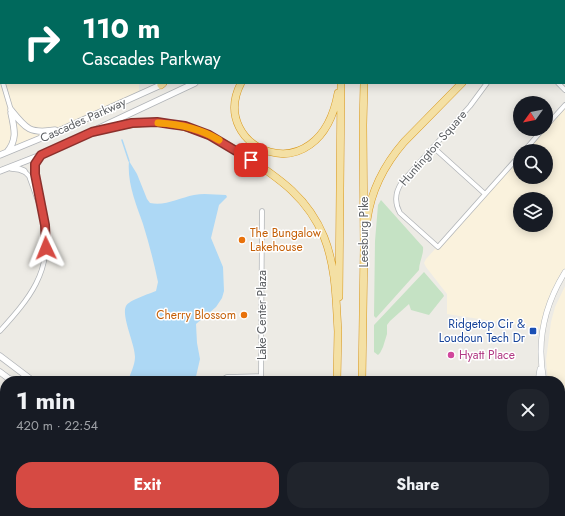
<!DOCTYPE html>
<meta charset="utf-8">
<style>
:root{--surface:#171b24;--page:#20242c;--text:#f1f3f6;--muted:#9ea1a6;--accent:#d64a43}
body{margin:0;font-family:Jost,sans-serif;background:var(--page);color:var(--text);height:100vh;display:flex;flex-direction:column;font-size:15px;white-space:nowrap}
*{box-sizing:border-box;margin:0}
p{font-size:13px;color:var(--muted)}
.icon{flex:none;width:22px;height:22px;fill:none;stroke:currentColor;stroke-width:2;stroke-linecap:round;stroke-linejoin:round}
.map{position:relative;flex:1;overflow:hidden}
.drawer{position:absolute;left:0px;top:376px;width:565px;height:140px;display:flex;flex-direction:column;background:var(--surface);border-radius:16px 16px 0 0;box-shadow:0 2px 10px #0003}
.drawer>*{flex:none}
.top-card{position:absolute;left:0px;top:0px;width:565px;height:84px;box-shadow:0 2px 10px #0003;background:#00695c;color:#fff;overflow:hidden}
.needle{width:26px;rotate:237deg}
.buttons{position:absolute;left:513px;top:96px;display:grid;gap:8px}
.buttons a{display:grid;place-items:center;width:40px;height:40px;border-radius:50%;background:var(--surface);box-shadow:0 2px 10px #0003;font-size:20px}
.pin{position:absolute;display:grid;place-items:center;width:34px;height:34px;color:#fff;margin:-17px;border-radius:8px;box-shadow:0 2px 6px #0006}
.me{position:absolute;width:44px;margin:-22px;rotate:358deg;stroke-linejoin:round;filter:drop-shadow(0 0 3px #0008)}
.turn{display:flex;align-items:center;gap:14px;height:84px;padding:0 16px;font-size:18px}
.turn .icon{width:52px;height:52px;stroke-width:2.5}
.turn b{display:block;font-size:28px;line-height:34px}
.round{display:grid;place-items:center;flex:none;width:42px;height:42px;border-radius:16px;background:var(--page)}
.headline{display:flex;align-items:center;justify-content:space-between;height:68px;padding:0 16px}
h1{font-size:24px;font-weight:700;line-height:30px}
.primary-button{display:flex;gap:8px;margin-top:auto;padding:8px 16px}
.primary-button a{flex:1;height:46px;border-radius:16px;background:var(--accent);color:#fff;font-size:16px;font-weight:700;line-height:46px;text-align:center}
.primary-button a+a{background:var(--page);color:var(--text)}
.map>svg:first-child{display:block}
</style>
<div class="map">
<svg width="565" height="516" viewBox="0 0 565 516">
<rect width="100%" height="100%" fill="#edebe5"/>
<!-- commercial -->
<path fill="#faf2dd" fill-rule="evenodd" d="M0,0H162V1H1V83H139V95L0,155Z
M565,105V272L555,288L543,329L447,314V294L426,267L424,263L426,259L520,155V177H546V151H524L543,129H546V126ZM520,199H546V225H520Z
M565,286V468L560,442V381H548L546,360L551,322L555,307Z
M197,511H310V516H196Z
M394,511H472L474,516H394Z"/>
<!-- green -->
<path fill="#c5e2c4" d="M381,200L423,247C424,254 419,262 419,270L376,318L374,316L375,241L378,205Z
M424,272L443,294L444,296L429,315L411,310L409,304L390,321L387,325V334L383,347L380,353L378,355L374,352V325Z
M0,475L5,479V511H44L50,516H0Z
M123,511H181L179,516H119L123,513Z"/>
<!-- water -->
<path fill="#add8f5" d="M129,161L137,174L147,199L150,203C166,206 179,198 194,195C205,193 215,195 226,195L227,197L219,205L211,238L223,267L224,291L222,298L216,307L196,324L197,343L200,359L195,381H128C130,374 135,365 135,357C135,344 121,316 126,306C129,300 149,294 156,291L158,282C154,263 149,243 143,224C136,204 127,183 129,161Z"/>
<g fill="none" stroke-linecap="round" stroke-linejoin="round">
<!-- stream -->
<path stroke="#add8f5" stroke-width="1.5" d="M122,140L129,161
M138,516L142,511"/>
<defs>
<path id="minor" d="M522,1V0
M0,72L1,75
M3,83L11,110
M487,83L470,106L402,182C395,192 394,202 400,213L438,247L520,155
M558,83L565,90
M546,126L565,105
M433,147L485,194
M524,151L543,129
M24,171L29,176L38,201
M0,331C29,299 52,272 45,225C42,206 35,186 35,167
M220,381L227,377L261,376L262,211
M560,436H565
M560,448L565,447
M0,461L5,465
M478,511L480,516
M62,516L67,511"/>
<path id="tertiary" d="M538,381L540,369
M544,381C536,342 544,306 565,272
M560,465L565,485
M560,500L565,511
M191,516L193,511"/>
<path id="secondary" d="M348,1L350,0
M370,1L373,0
M11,110C26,129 30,134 55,130
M7,152C18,139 14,128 11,113
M0,155L63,129L163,84
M35,167L37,160L41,155
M11,168L19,169L24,171
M0,171L46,153L195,83
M0,356L33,381
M0,372L12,381"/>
<path id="trunk" d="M254,0L255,1
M365,0V1
M452,0L453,1
M230,1V0
M342,1V0
M497,1V0
M241,83C207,149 319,197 338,93
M161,85L163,83
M92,132C118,126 143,120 170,124C199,128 223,142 247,157C280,179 308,198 324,237C336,267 336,300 338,332
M367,220C371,191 385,164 404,142L462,83
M339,297L341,83
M337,381L338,329
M362,381L364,248L363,125L364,83
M336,516V511
M360,516V511"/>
</defs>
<!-- minor casing -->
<use href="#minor" stroke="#b2b5b8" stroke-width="5.5"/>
<!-- tertiary casing -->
<use href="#tertiary" stroke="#b2b5b8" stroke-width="6"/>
<!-- secondary casing -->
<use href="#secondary" stroke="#b1b4b8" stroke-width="7"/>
<!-- trunk casing -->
<use href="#trunk" stroke="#d8971a" stroke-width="8"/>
<!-- minor -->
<use href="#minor" stroke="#fff" stroke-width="4"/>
<!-- tertiary -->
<use href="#tertiary" stroke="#fff" stroke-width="5"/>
<!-- secondary -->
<use href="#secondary" stroke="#fff" stroke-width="5.5"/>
<!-- trunk -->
<use href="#trunk" stroke="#f4e0a4" stroke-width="7"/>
</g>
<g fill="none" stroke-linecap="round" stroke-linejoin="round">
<defs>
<path id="route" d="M46,248L45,225L35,174V164L41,155L92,132L132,123L157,122L170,124L185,126L209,135L251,160"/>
</defs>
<!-- route casing -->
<use href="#route" stroke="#8b302c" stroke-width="10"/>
<!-- route -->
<use href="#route" stroke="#d64a43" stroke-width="7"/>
<!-- slow -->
<path stroke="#f59e0b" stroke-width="7" d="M158,123C179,124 201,129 219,140"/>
</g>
<!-- markers -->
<g fill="#e8710a" stroke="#fff" stroke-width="1.5">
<circle cx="242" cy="240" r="4"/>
<circle cx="244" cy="315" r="4"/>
</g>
<rect fill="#1a4fb4" stroke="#fff" stroke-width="1.5" x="529" y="327" width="8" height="8" rx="2"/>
<circle fill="#d1479c" stroke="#fff" stroke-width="1.5" cx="451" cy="355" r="4"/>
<g text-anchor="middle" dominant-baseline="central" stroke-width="3" stroke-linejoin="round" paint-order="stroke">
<!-- street labels -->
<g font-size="12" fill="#5d6064" stroke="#fff">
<text transform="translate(83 120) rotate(-24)">Cascades Parkway</text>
<text transform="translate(433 148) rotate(-49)">Huntington Square</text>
<text transform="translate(364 232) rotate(-90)">Leesburg Pike</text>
<text transform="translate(262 315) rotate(-90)">Lake Center Plaza</text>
</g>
<!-- food labels -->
<g font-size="12" fill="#c56008" stroke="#fff" text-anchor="start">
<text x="250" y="233">The Bungalow<tspan x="250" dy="14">Lakehouse</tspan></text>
<text x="236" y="315" text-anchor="end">Cherry Blossom</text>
</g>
<!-- transit labels -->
<g font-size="12" fill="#164399" stroke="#fff" text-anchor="end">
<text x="525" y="324">Ridgetop Cir &amp;<tspan x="525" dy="14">Loudoun Tech Dr</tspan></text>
</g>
<!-- hotel labels -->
<g font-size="12" fill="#b23c85" stroke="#fff" text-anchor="start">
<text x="459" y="355">Hyatt Place</text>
</g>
</g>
</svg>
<div class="buttons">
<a><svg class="needle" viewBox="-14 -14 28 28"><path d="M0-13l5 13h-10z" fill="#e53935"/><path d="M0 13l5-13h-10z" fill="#9ea1a6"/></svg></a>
<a><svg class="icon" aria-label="search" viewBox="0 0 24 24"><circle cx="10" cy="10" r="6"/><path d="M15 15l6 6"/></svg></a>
<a><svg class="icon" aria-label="layers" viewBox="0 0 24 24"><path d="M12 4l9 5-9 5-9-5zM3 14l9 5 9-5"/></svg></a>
</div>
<div class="pin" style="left:251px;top:160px;background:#d93025"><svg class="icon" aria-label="arrive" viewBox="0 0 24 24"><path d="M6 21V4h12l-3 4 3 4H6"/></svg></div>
<svg class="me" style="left:46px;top:248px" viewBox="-20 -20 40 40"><path d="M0-17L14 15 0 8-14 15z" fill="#d64a43" stroke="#fff" stroke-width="4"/></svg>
<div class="top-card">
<div class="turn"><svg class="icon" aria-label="right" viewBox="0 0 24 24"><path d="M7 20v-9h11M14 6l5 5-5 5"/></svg><div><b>110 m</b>Cascades Parkway</div></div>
</div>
<section class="drawer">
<div class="headline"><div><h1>1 min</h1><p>420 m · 22:54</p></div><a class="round"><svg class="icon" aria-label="close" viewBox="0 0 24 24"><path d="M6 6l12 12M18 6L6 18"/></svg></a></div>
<div class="primary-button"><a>Exit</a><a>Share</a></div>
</section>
</div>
